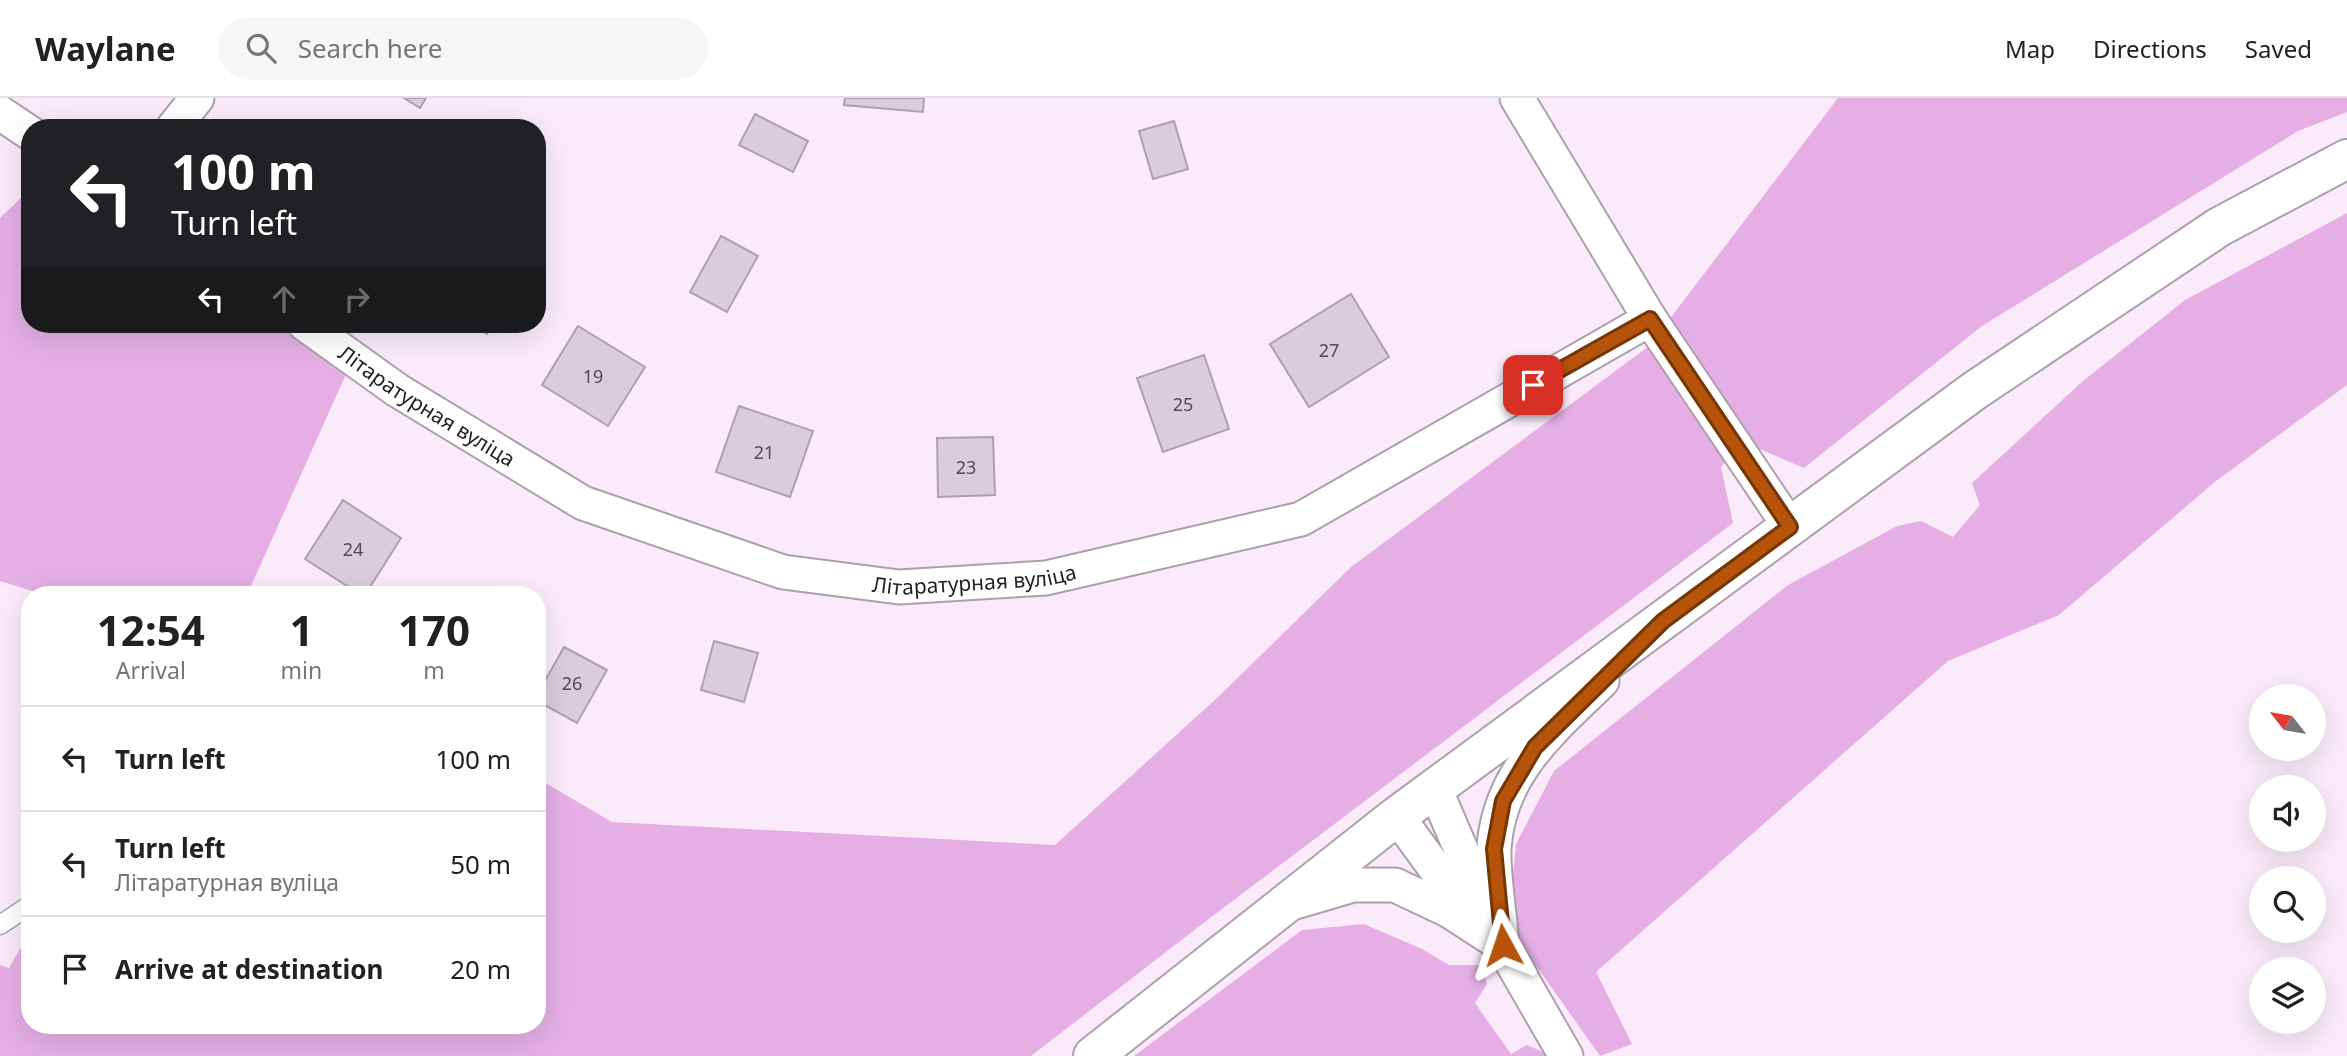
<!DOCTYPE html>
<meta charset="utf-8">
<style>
:root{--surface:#fff;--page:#f6f6f6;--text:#222;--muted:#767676;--line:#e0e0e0}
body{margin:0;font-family:"Noto Sans",sans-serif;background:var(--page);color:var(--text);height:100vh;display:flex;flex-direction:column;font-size:26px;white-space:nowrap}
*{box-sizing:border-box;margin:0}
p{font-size:23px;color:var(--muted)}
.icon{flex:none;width:38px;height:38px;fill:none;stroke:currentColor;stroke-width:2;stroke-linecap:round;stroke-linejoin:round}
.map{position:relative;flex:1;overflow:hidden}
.drawer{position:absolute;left:21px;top:488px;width:525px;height:448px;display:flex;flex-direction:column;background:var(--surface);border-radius:28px;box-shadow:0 7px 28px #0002}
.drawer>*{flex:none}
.guide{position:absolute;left:21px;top:21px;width:525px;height:214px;border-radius:28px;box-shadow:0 7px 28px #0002;background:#202124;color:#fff;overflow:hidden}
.needle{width:46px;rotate:301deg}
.controls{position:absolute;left:2249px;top:586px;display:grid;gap:14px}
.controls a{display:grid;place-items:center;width:77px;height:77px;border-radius:50%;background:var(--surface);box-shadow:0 7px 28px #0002;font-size:35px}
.pin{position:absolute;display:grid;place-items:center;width:60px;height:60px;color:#fff;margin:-30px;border-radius:14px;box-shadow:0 4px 10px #0006}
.me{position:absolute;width:77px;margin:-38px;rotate:355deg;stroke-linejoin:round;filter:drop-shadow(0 0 5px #0008)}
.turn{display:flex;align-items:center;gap:24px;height:147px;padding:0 35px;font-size:32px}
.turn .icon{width:91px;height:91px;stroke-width:2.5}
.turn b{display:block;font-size:49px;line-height:60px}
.lanes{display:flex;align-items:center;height:66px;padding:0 35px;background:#0003;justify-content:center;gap:35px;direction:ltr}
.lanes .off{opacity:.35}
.eta{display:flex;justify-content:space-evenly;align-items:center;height:119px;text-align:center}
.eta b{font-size:42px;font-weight:700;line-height:49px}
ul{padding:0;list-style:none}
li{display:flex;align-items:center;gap:21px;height:105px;padding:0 35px;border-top:2px solid var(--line)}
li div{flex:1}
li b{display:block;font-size:26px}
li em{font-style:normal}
header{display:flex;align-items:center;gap:42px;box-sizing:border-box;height:98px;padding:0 35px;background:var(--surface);border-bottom:2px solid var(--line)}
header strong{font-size:33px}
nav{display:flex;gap:38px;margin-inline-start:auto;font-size:24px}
.search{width:490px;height:63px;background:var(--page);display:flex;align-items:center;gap:18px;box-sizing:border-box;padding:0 24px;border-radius:38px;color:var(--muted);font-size:26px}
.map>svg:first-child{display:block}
</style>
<header>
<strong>Waylane</strong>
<div class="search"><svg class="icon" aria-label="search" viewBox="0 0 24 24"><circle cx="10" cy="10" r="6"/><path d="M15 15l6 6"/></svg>Search here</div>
<nav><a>Map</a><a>Directions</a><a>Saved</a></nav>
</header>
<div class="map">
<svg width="2347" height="958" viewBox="0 0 2347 958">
<rect width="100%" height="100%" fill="#fbebfa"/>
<!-- green -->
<path fill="#e5afe5" d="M1838,0H2347V14L2298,33L1982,228L1804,370L1743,344L1721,369L1733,425L1214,817L1031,958H0V867L9,870L30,833V928H537V680L612,724L1055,747L1218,599L1351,469L1649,248Z
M30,91V226H287L351,265L247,497H45L0,483V120Z
M2347,115V287L2216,383L2059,517L1948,563L1596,874L1632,946L1600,958L1508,828L1516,746L1554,673L1788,487L1897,428L1921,423L1953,439L1980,407L1972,385L2083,283L2185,202Z
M1364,826L1422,851L1449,867H1481L1487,886L1475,905L1511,956L1527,947L1543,954L1546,958H1134L1302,832Z"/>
<!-- building -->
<path fill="#dbccdb" stroke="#aea0ae" stroke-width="2" d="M404,0H426L420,10Z
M845,0H924L923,14L844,7Z
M755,16L808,43L793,74L739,47Z
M1174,23L1188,71L1153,81L1139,33Z
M721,138L758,158L727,214L690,194Z
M1351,196L1389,259L1309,309L1270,246Z
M470,226H493L487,236Z
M578,228L645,269L608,328L542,287Z
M1204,257L1229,331L1163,354L1137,280Z
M739,308L813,333L790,399L716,374Z
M993,339L995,397L938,399L937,340Z
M343,402L401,440L365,497H361L305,461Z
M714,543L758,555L744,604L701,592Z
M564,549L607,572L577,625L537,603V597Z"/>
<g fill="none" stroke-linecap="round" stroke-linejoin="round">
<defs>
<path id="service" d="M0,827L30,807"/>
<g id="minor">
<path d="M1517,0L1650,221L1790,429"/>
<path d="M0,15L30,35"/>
<path d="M173,30L197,0"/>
<path id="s1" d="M305,226L397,292L583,405L783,474L899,489L1046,480L1301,421L1650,221"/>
<path d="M1435,691L1502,847L1566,958"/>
<path d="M1397,718L1462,807L1476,820"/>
<path d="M1292,805L1353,787H1395L1448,812L1502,847"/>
<path d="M1502,847C1500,818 1493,777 1494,750C1499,674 1552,632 1602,583"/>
</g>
<path id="secondary" d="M1093,958L1397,718L1974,293L2219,129L2347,61"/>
</defs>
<!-- service casing -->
<use href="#service" stroke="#ae9fae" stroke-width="21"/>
<!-- minor casing -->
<use href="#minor" stroke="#ae9fae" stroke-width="37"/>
<!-- secondary casing -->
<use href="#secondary" stroke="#ae9fae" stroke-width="42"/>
<!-- service -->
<use href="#service" stroke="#fff" stroke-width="18"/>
<!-- minor -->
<use href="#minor" stroke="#fff" stroke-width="33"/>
<!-- secondary -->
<use href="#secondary" stroke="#fff" stroke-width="38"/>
</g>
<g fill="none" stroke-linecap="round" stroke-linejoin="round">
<defs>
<path id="route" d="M1503,847L1494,751L1503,703L1535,649L1663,523L1790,429L1650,221L1533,287"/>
</defs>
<!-- route casing -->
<use href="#route" stroke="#753606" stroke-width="18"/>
<!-- route -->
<use href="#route" stroke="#b45309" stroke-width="12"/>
</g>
<g text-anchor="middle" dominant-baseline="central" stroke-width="7" stroke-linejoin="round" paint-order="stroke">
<!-- number labels -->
<g font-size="18" fill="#514a51">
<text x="1329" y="252">27</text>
<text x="593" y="278">19</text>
<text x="1183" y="306">25</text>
<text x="764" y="354">21</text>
<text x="966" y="369">23</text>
<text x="353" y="451">24</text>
<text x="572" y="585">26</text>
</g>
<!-- street labels -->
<g font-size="21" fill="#231e23" stroke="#fff">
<text stroke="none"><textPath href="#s1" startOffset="147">Літаратурная вуліца</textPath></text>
<text stroke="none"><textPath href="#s1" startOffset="735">Літаратурная вуліца</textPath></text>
</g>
</g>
</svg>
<div class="controls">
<a><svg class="needle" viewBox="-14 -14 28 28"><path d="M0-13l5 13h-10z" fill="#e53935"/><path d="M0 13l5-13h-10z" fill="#767676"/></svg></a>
<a><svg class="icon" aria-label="sound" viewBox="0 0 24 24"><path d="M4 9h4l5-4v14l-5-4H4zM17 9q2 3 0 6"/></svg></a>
<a><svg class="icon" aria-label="search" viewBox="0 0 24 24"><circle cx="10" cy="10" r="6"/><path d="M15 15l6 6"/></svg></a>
<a><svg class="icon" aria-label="layers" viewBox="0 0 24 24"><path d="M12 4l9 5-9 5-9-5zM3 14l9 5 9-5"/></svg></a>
</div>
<div class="pin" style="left:1533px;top:287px;background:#d93025"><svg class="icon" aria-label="arrive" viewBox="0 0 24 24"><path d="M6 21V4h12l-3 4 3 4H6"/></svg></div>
<svg class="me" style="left:1503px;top:847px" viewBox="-20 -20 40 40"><path d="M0-17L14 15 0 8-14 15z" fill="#b45309" stroke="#fff" stroke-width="4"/></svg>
<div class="guide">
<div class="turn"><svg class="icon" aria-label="left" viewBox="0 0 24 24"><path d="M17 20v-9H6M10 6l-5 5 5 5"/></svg><div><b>100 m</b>Turn left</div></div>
<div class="lanes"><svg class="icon" aria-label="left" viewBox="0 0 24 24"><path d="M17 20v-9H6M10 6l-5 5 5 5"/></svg><svg class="icon off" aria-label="ahead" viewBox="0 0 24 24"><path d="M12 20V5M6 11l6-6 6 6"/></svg><svg class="icon off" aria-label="right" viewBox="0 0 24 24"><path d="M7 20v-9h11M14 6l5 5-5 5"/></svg></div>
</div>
<section class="drawer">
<div class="eta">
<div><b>12:54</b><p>Arrival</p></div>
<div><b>1</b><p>min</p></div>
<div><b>170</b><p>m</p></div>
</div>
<ul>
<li><svg class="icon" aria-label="left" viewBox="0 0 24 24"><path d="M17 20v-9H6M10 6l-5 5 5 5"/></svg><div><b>Turn left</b></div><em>100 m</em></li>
<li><svg class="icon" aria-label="left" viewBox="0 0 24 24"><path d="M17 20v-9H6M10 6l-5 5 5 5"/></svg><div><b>Turn left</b><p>Літаратурная вуліца</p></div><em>50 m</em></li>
<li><svg class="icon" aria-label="arrive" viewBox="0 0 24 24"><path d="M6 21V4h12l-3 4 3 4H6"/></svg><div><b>Arrive at destination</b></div><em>20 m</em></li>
</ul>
</section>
</div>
